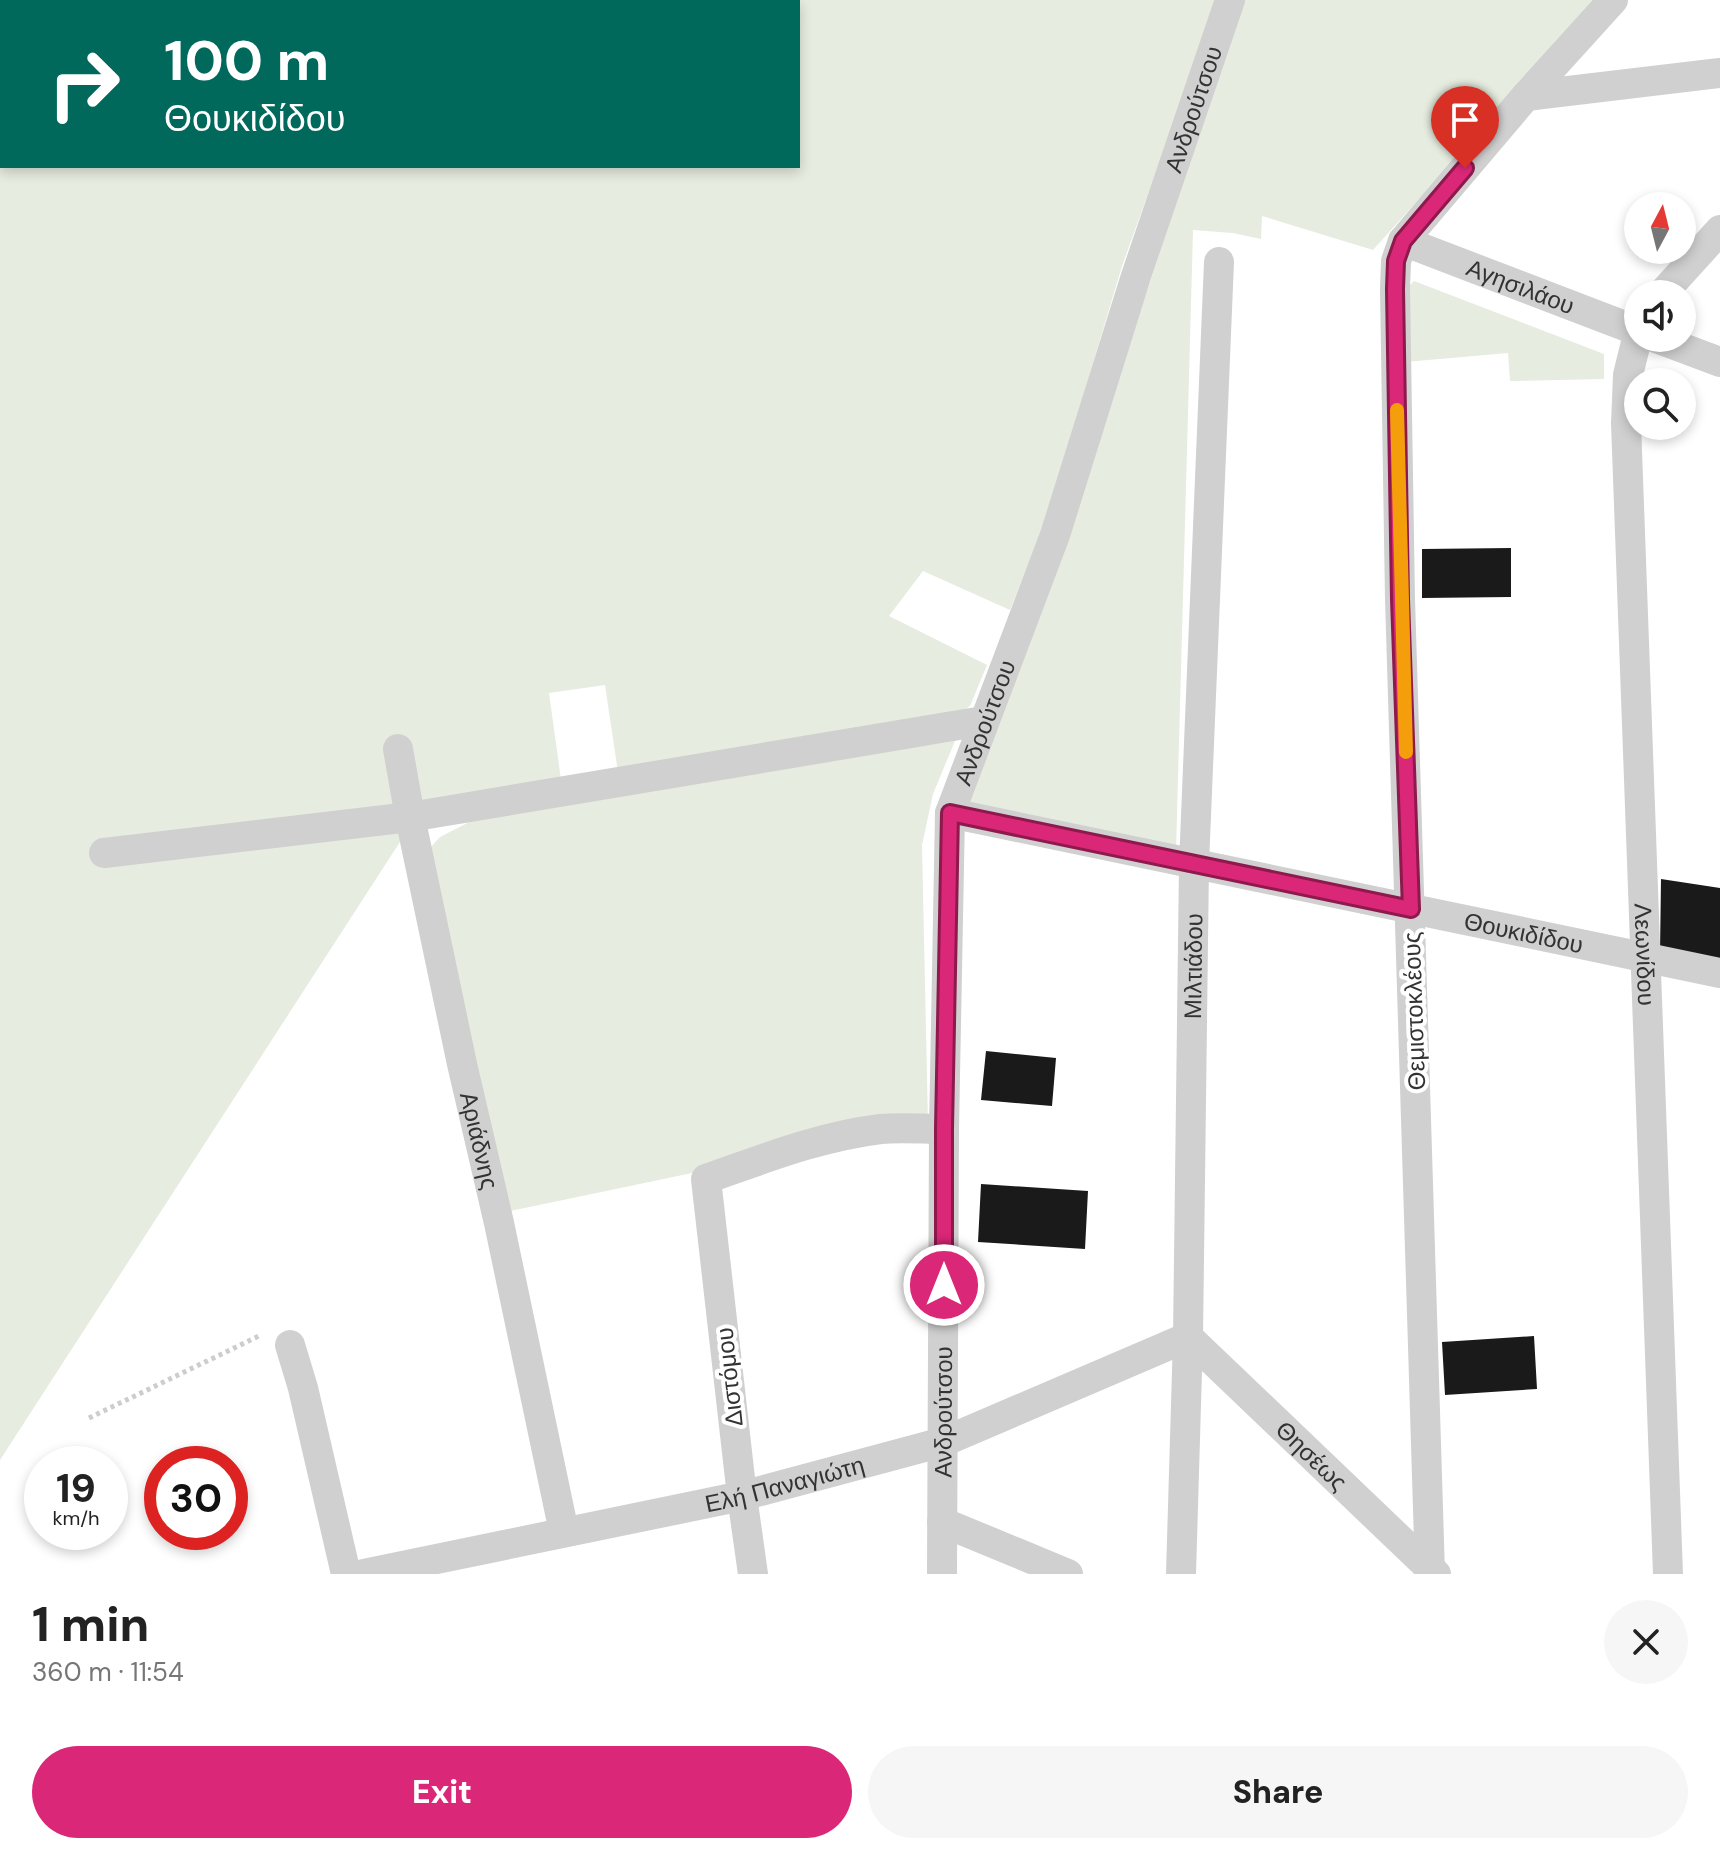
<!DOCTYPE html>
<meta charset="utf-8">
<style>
:root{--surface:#fff;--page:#f6f6f6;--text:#222;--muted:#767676;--accent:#db2777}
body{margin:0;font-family:"DM Sans",sans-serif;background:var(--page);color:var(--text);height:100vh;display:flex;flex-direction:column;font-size:30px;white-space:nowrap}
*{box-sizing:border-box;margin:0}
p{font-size:26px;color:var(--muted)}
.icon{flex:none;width:44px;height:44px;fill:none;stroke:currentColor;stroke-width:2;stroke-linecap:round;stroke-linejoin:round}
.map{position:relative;height:1574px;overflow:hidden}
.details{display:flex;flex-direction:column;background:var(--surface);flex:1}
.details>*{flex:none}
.banner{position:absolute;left:0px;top:0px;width:800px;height:168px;box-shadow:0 4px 12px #0003;background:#00695c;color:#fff;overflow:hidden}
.needle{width:52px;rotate:7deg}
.buttons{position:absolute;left:1624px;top:192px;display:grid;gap:16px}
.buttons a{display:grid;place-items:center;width:72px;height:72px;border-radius:50%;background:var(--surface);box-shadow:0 4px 12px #0003;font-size:40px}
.speed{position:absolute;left:24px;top:1446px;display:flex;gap:16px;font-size:40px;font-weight:700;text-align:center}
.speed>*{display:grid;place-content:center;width:104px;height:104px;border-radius:50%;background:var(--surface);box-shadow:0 4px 12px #0003;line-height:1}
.speed small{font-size:20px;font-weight:400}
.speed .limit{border:12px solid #d22;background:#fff;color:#111}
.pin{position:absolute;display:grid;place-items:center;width:68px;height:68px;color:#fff;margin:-82px -34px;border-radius:50% 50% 50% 0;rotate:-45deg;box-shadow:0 0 8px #0007}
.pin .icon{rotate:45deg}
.me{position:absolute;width:88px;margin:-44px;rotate:0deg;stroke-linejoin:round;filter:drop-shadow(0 0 6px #0008)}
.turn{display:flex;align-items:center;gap:28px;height:168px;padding:0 32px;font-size:36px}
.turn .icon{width:104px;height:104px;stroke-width:2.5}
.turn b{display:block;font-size:56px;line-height:68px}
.round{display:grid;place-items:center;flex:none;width:84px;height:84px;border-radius:42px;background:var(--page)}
.summary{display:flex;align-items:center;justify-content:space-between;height:136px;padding:0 32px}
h1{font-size:48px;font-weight:800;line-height:60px}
.cta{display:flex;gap:16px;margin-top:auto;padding:16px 32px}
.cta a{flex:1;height:92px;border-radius:48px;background:var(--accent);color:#fff;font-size:32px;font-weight:800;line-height:92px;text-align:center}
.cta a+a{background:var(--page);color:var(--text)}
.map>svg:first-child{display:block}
</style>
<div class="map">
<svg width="1720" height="1574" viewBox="0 0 1720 1574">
<rect width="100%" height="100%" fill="#fff"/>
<!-- green -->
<path fill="#e6ecdf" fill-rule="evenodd" d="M0,0H1218L1122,266L1047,517L1010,610L923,571L889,616L987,665L970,706L951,719L619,779L605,685L549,693L562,787L420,811L0,1460ZM2,2H798V166H2Z
M1244,0H1599L1373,250L1262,216L1261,239L1233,233L1193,230L1176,852L966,802L1068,528Z
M1414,281L1604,354V379L1510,381L1508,353L1405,362L1404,291Z
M955,741L933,794L922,845L928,1124L505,1212L430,848L440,837L485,814Z"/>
<!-- building -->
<path fill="#1a1a1a" d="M1511,548V597L1422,598V549Z
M1661,879L1720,888V963L1660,953Z
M986,1051L1056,1058L1052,1106L981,1100Z
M981,1184L1088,1191L1085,1249L978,1242Z
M1534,1336L1537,1389L1445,1395L1442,1342Z"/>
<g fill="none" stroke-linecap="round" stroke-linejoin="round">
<!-- path -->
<path stroke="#cdcdcd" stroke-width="5" stroke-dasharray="4 4" stroke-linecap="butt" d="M89,1418L261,1335"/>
<!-- street -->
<g stroke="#d0d0d0" stroke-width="30">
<path d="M1526,96L1720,73"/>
<path id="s1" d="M1403,241L1638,331"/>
<path d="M1662,294L1720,230"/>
<path id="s2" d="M1638,334L1628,375L1626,423L1668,1574"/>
<path d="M1656,338L1720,362"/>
<path id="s3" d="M398,749L410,817L462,1064L499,1223L564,1532"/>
<path id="s4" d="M950,813L1720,973"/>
<path d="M104,853L410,817L983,721"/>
<path d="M290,1345L303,1388L346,1574"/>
<path d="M942,1522L1068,1574"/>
<path id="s5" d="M364,1574L742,1496L943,1442L1188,1337L1436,1574"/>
<path d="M753,1574L742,1496L706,1179C763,1159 821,1136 881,1129C902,1127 923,1129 944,1129"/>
<path id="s6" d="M942,1574L944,1129L950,813L1055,535L1136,276L1230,0"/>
<path id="s7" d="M1181,1574L1188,1337L1194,864L1219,262"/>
<path d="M1430,1574L1400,599L1395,289L1396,261L1403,241L1526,96L1613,0"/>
</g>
</g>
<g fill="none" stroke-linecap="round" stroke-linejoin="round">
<defs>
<path id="route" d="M944,1285V1129L950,813L1411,909L1400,599L1395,289L1396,261L1403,241L1465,168"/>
</defs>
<!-- route casing -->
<use href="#route" stroke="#8e194d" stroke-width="20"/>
<!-- route -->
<use href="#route" stroke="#db2777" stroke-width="14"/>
<!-- slow -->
<path stroke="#f59e0b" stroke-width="14" d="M1397,410L1406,752"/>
</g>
<g text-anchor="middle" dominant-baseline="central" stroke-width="8" stroke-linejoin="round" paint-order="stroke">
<!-- street labels -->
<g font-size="24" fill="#333" stroke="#fff">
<text stroke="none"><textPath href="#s6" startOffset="1506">Ανδρούτσου</textPath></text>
<text stroke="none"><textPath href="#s1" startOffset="126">Αγησιλάου</textPath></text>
<text stroke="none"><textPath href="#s6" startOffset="858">Ανδρούτσου</textPath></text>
<text stroke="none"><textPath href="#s4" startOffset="586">Θουκιδίδου</textPath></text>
<text stroke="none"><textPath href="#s2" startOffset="622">Λεωνίδου</textPath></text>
<text stroke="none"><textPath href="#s7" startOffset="608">Μιλτιάδου</textPath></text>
<text transform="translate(1414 1011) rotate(-92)">Θεμιστοκλέους</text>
<text stroke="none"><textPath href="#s3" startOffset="400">Αριάδνης</textPath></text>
<text transform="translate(729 1377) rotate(-96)">Διστόμου</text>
<text stroke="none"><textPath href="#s6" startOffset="162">Ανδρούτσου</textPath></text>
<text stroke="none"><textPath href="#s5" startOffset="1032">Θησέως</textPath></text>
<text stroke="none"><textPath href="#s5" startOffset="430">Ελή Παναγιώτη</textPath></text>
</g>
</g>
</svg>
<div class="buttons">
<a><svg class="needle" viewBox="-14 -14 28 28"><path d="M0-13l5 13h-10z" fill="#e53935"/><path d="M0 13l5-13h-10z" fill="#767676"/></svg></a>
<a><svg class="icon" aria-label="sound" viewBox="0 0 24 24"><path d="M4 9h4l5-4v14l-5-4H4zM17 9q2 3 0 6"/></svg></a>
<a><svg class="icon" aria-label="search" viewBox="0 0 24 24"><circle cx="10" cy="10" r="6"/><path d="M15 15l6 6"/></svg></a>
</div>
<div class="speed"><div>19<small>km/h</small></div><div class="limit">30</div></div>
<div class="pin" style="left:1465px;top:168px;background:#d93025"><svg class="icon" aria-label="arrive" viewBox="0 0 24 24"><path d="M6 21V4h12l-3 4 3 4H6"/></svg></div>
<svg class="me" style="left:944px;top:1285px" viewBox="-20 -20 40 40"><circle r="17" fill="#db2777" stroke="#fff" stroke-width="3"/><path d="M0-11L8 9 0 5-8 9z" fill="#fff"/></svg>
<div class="banner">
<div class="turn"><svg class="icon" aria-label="right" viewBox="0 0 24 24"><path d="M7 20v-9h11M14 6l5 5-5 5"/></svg><div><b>100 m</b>Θουκιδίδου</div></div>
</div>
</div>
<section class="details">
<div class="summary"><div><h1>1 min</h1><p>360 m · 11:54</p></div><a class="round"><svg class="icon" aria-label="close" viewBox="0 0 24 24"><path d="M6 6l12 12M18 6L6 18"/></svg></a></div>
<div class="cta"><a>Exit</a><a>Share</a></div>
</section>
